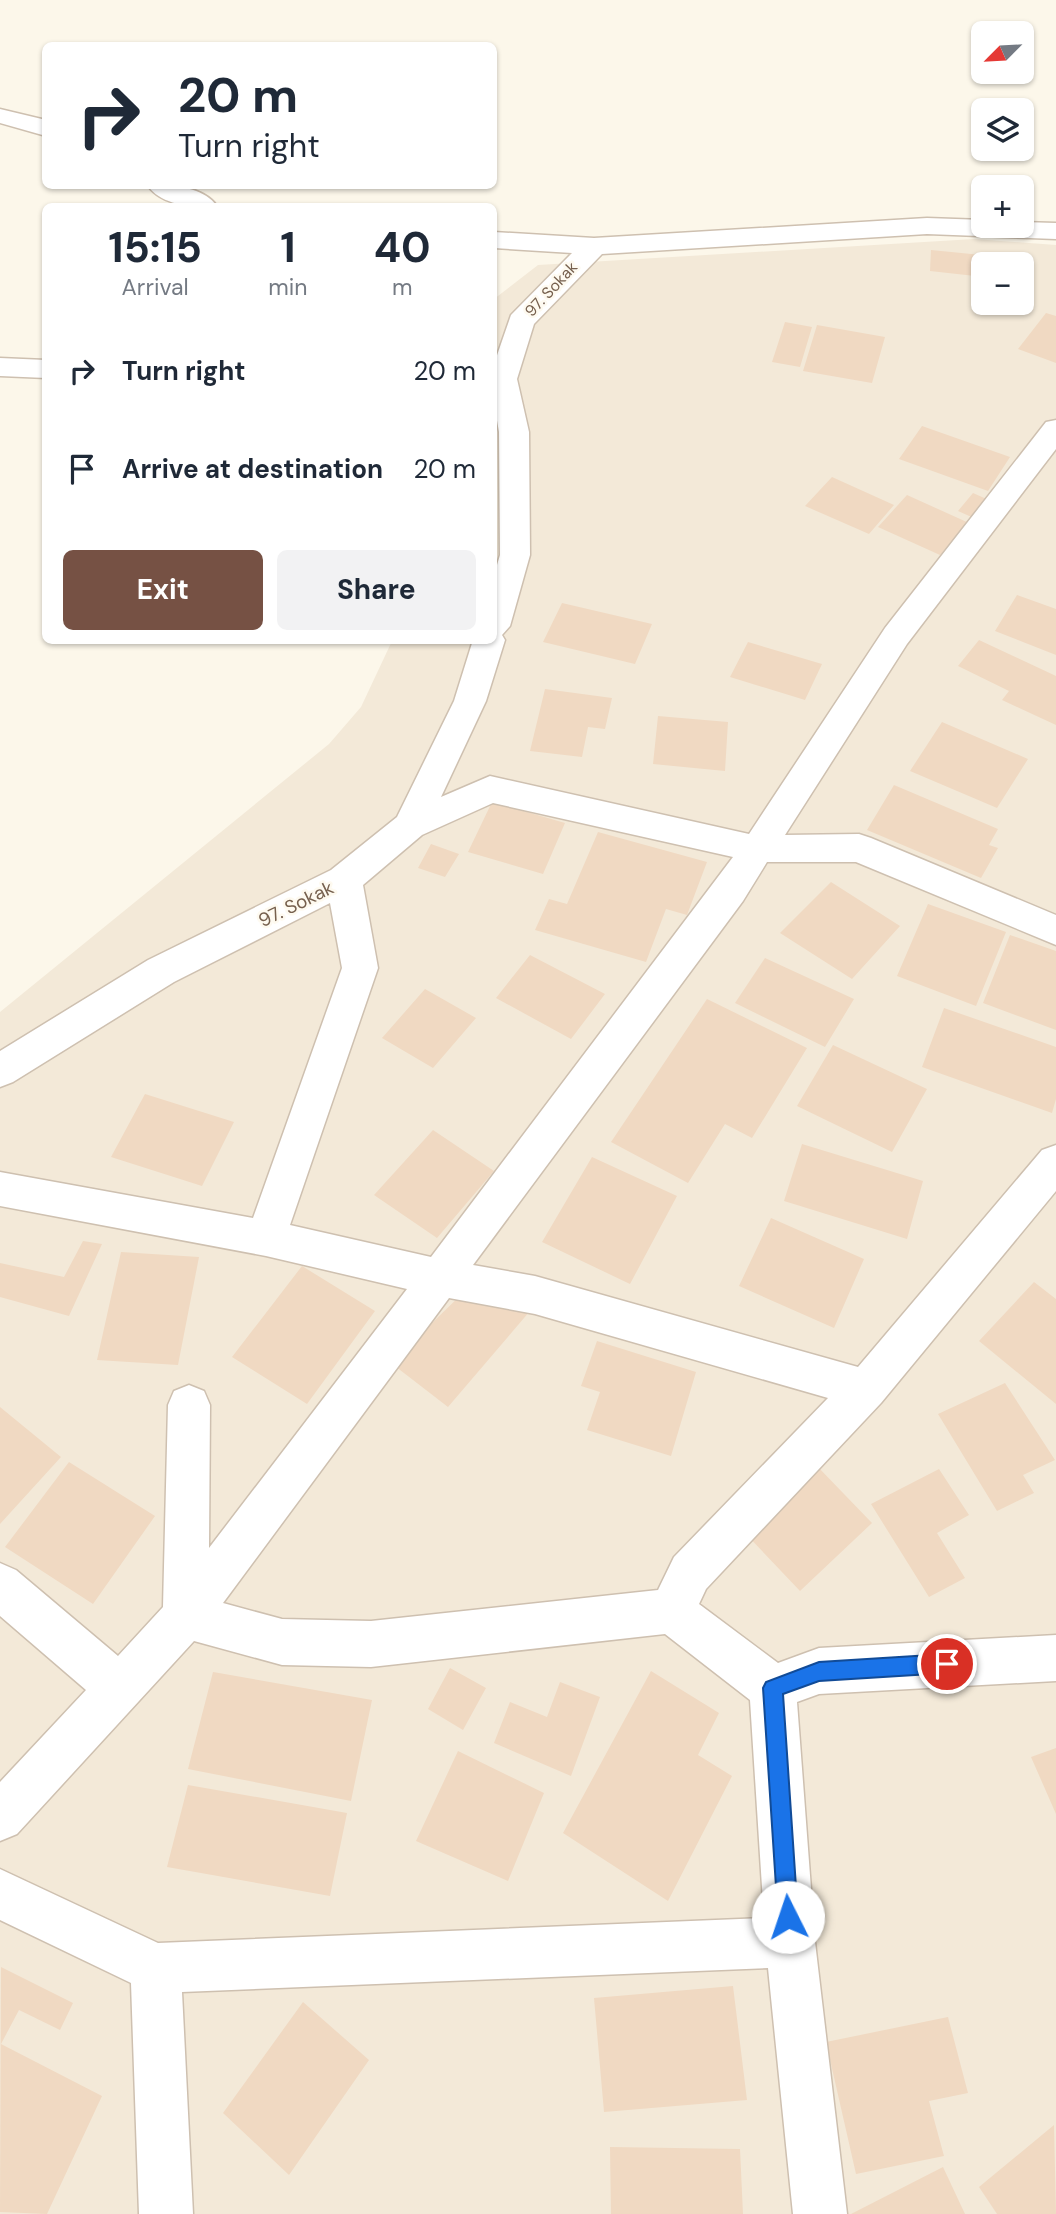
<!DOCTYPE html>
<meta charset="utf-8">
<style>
:root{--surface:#fff;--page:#f2f2f3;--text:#1f2937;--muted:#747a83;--accent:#765144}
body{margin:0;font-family:"DM Sans",sans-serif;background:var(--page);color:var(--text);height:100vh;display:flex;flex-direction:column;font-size:26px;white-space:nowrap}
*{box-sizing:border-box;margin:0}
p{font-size:23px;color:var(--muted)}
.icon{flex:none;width:38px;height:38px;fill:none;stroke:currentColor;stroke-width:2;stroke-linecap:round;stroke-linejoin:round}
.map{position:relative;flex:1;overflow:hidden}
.panel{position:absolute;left:42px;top:203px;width:455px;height:441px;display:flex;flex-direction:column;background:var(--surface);border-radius:10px;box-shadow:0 2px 5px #0004}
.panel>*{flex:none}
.hud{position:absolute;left:42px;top:42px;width:455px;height:147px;border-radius:10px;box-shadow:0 2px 5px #0004;background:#fff;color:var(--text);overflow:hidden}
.needle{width:46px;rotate:246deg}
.tools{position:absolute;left:971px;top:21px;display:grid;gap:14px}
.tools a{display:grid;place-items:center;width:63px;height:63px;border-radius:10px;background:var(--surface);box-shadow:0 2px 5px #0004;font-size:35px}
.pin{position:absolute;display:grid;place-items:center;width:60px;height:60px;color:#fff;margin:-30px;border:4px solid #fff;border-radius:50%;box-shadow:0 2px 7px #0007}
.me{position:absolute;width:77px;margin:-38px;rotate:356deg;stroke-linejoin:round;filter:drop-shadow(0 0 5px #0008)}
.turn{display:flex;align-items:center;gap:24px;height:147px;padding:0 21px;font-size:32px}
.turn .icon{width:91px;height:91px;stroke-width:2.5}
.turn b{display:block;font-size:49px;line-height:60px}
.eta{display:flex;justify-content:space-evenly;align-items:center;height:119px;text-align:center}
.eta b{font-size:42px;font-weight:700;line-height:49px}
.action{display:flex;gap:14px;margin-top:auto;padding:14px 21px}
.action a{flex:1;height:80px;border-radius:10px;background:var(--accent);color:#fff;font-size:28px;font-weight:700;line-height:80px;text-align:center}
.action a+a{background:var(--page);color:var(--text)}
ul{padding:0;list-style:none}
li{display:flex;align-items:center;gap:21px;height:98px;padding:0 21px}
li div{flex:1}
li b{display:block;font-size:26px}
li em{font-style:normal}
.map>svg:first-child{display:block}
</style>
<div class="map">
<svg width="1056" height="2214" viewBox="0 0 1056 2214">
<rect width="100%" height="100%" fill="#fcf7ea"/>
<!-- residential -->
<path fill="#f3e9d8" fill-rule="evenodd" d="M974,239L1056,245V2214H0V1012L329,744L361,707L392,641L494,640V299L538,265ZM984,264H1022V303H984Z"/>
<!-- building -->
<path fill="#f0d9c2" d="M931,250L1032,260L1031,282L1022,281V264H984V277L930,271Z
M1046,313L1056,316V363L1018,349Z
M785,322L812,327L800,367L772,362Z
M817,325L885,337L872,383L803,371Z
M922,426L1010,457L988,491L899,459Z
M832,477L894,505L869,534L805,506Z
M973,493L991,501L976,519L958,511Z
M907,495L969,523L940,555L878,527Z
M1017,595L1056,609V655L995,631Z
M562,603L652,624L635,664L543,642Z
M979,640L1056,676V725L1002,700L1009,691L958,666Z
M748,642L822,664L805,700L730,677Z
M545,689L612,698L605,729L588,727L582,757L530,751Z
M658,716L728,722L725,771L653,764Z
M942,722L1028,759L997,808L910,771Z
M894,785L998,829L989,845L998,848L981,878L867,830Z
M492,802L565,823L543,874L468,852Z
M598,832L707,862L687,915L666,909L646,962L535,930L549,899L567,904Z
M431,844L459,854L445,877L418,868Z
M831,882L900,926L852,979L780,933Z
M928,904L1006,932L976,1006L897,976Z
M1010,935L1056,951V1030L983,1003Z
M530,955L605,994L571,1039L496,998Z
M765,958L854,999L825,1047L735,1003Z
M425,989L476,1018L433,1068L382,1038Z
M707,999L807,1048L752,1138L725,1124L688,1183L611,1142Z
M944,1008L1056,1047V1099L1052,1113L922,1067Z
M833,1045L927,1089L892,1152L797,1106Z
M145,1094L234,1122L202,1186L111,1157Z
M433,1130L494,1171L437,1238L374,1195Z
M802,1144L923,1181L907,1239L784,1201Z
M592,1157L677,1196L630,1284L542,1242Z
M771,1218L864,1259L834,1328L739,1286Z
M83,1241L102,1244L69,1316L0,1297V1263L64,1277Z
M121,1252L199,1257L178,1365L97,1360Z
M302,1266L375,1311L307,1404L232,1357Z
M1034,1282L1056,1299V1404L979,1341Z
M469,1287L530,1311L448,1407L391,1363Z
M597,1341L696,1372L671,1456L587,1430L600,1392L581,1386Z
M1005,1383L1055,1460L1023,1475L1034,1493L997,1511L938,1414Z
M0,1407L61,1457L0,1524Z
M69,1462L155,1516L93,1604L5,1547Z
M817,1466L872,1523L800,1591L744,1532Z
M939,1469L969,1515L937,1533L965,1578L929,1597L871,1504Z
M450,1668L486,1688L463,1730L428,1709Z
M651,1671L719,1713L698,1755L732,1776L668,1901L563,1833Z
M213,1672L372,1700L351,1801L188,1769Z
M560,1682L600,1697L571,1776L494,1743L510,1702L547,1717Z
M1056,1748V1814L1031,1757Z
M458,1751L544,1793L508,1881L416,1841Z
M188,1785L347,1813L330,1896L167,1867Z
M1,1967L73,2003L60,2030L19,2010L1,2044L102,2096L47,2214L0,2212Z
M733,1986L747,2100L604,2112L594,1998Z
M303,2002L369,2060L289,2175L223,2113Z
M948,2017L968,2093L929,2101L944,2156L856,2174L826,2042Z
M1054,2125L1056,2214H997L979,2187Z
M610,2147L740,2149L743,2214H611Z
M943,2167L965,2214H851Z"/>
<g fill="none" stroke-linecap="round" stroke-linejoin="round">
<defs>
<path id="minor" d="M0,109L46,120V136L0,123Z
M148,186C170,184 203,186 217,206C195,208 162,206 148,186Z
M927,218L984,220V226H1022V222L1056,223V239L927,234L602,254L534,324L517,379L529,432L530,555L510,626L502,635L505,640L486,701L441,797L490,776L749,834L885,628L1046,422L1056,420V449L907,644L785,835L859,834L871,838L1056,915V945L856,862H767L743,901L473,1265L535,1276L858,1367L1042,1150L1056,1145V1191L881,1403L706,1589L699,1604L778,1663L819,1648L1056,1635V1681L819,1694L797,1702L815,1942L847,2214H793L768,1968L182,1992L193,2214H139L131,1983L0,1920V1869L158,1943L764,1918L750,1700L665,1634L371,1667L282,1665L194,1641L17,1834L0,1841V1782L86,1690L0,1616V1563L16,1570L118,1656L163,1607L168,1405L174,1391L189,1385L204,1391L210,1405L209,1548L407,1289L266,1256L0,1206V1172L253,1218L342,968L330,903L174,982L13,1082L0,1087V1051L148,960L331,870L397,817L454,701L473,640H494V575L500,555L499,432L494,403V364L511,315L572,253L494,248V232L594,238ZM493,803L733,857L431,1257L290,1225L378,968L363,885L422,835ZM449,1298L535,1314L828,1398L674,1557L658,1590L371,1621L282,1619L223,1603Z
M0,358L46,360V378L0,376Z"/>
</defs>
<!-- minor casing -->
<use href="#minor" stroke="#cec0b0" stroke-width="3"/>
<!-- minor -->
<use href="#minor" fill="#fff" fill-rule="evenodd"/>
</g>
<!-- route -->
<path fill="#1a73e8" stroke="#114b97" stroke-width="2" d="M947,1654L953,1657L956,1664L953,1670L947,1673L819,1681L783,1694L798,1917L795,1924L788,1927L781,1924L778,1917L763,1688L766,1682L819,1662Z"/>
<g text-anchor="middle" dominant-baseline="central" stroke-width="5" stroke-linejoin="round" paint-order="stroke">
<!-- far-street labels -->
<g font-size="16" fill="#76604e" stroke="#fefaf0">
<text transform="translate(551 289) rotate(-47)">97. Sokak</text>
</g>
<!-- street labels -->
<g font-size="19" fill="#76604e" stroke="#fefaf0">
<text transform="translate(296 904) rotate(-26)">97. Sokak</text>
</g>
</g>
</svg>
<div class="tools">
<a><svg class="needle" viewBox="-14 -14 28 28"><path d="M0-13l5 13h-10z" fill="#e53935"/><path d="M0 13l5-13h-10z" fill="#747a83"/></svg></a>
<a><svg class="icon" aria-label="layers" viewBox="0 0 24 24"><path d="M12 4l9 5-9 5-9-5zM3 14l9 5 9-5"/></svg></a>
<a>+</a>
<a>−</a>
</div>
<div class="pin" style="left:947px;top:1664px;background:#d93025"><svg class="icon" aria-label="arrive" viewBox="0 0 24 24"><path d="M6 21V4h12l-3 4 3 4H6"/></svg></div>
<svg class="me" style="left:788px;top:1917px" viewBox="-20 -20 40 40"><circle r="19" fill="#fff"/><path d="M0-13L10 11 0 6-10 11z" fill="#1a73e8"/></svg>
<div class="hud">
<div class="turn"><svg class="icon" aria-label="right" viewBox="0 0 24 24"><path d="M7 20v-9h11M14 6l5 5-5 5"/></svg><div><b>20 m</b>Turn right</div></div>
</div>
<section class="panel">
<div class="eta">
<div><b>15:15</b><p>Arrival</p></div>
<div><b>1</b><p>min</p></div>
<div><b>40</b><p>m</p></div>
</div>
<ul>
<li><svg class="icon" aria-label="right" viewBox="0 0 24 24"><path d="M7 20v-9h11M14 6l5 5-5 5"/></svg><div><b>Turn right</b></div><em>20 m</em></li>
<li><svg class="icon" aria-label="arrive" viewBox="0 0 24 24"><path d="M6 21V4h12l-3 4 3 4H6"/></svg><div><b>Arrive at destination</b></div><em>20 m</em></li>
</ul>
<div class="action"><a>Exit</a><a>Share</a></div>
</section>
</div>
